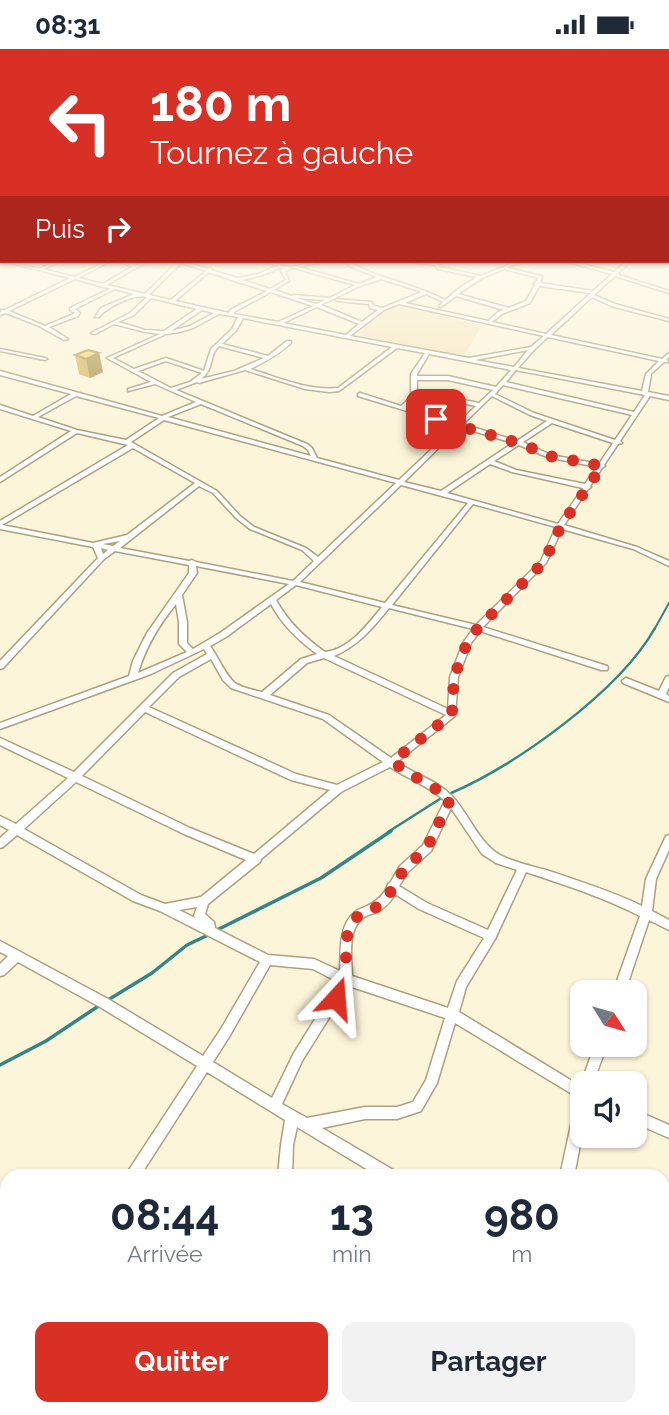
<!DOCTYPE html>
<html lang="fr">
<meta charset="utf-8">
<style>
:root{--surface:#fff;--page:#f2f2f3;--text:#1f2937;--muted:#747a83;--accent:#d93025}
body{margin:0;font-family:Raleway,sans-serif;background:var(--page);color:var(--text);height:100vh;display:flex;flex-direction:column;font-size:26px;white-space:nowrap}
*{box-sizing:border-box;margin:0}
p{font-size:23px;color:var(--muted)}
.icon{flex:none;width:38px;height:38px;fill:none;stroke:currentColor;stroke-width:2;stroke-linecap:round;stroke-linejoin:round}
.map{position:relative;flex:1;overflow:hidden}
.drawer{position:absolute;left:0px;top:1120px;width:670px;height:247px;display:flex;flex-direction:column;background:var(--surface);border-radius:21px 21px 0 0;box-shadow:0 2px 5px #0004}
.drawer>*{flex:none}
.hud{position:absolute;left:0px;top:0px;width:670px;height:214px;box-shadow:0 2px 5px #0004;background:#d93025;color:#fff;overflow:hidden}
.needle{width:46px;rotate:127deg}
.fabs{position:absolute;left:570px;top:931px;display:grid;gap:14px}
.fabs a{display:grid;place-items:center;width:77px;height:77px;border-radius:14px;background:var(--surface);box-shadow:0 2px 5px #0004;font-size:35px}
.pin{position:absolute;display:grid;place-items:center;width:60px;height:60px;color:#fff;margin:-30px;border-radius:14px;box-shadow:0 4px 10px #0006}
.me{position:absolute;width:77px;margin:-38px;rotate:19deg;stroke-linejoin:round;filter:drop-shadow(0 0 5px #0008)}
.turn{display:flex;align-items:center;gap:24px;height:147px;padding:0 35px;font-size:32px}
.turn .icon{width:91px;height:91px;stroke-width:2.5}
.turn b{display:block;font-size:49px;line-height:60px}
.then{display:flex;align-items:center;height:66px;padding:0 35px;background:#0003;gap:14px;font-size:26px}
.eta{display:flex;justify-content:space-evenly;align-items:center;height:119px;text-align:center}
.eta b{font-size:42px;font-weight:700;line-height:49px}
.action{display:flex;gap:14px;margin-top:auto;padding:14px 35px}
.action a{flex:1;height:80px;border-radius:14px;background:var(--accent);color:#fff;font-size:28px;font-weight:700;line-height:80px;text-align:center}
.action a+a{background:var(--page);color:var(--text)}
.status{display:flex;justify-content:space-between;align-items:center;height:49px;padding:0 35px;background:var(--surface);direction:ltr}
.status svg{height:19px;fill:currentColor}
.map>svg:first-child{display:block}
</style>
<div class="status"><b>08:31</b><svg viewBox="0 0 49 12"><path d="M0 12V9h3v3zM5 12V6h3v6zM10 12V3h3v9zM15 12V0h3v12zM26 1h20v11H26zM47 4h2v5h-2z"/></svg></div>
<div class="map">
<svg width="669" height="1366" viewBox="0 0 669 1366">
<rect width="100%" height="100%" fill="#fdf5da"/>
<!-- built -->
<path fill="#f5e7bf" d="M394,255H399L482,277L464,306H458L356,286Z"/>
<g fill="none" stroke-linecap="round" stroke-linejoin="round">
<!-- stream-far2 -->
<path stroke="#338586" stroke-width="2" d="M654,581L669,554"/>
<!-- stream-far1 -->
<path stroke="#338586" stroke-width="2.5" d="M449,745C516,716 619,643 655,579
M388,783L443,748"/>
<!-- stream -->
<path stroke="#338586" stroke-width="3.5" d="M217,881L321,829L391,782
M108,951L152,924L187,896L208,886
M0,1016L46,992L100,956"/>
<defs>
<path id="minor" d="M0,194H2V195H0Z
M0,201H2V204H0Z
M3,212C15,212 28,220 39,219C47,218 54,212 62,212L43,220L74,228L106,212H111L78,229L103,235L133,217L112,212L137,216L144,212H148L107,236L145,245L178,212H183L208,220L211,219V221L237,229L258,225L276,217L265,212C273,212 281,218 288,218C299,218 312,212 324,212L299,218L359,235L377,228L354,219L341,212C351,212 362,220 372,224C397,233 422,239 445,251L461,238L477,228L438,220L435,216L410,213L408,212L436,214L440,218L481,227L517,212H522L507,219L542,227L540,234L593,242L612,225L564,212H570L614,223L627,212H631L618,224L619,226L669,242V244L615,227L594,246L615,255L669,270V272L611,257L592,248L551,286L662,310L669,304V308L666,311L668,312V313H664L651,325L648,343L669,347V351L650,347L620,392L622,394L618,395L604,416L605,417L602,419L590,437L591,438L588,440L564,476L637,498L669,512V517L633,500L562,480L546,514L483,578L607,617L608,619L607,621H601L480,582L471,594L458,628L455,667L397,713C415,726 437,731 452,747C469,765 478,793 500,806C513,813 531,817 546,821C579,832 611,842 642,857L646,830L666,787L669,786V801L656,830L652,862L669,871V881L649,871L625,943H613L640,867C603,848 565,836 526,823L495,890L466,938L459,963L582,1038L581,1034L595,996H607L593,1034H583V1081L574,1127H560L577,1048L455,974L437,1034L421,1062L397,1070H365L322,1079L395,1122L397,1127H378L297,1078L293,1096L292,1127H278L281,1096L285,1071L207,1023L140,1127H125L197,1017L100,958L18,913L4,926L0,927V915L8,907L0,903V892L108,950L203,1007L221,980L260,913L160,862L133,852L17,786L3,798L0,799V789L9,781L0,776V767L16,775L68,729L0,696V689L74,723L173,624L207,605L204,600L151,625L0,680V674L129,627L133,612L147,584L189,524V516L115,502L104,510L3,619L0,620V612L98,509L93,498L0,480V472L128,396L77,384L0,433V428L71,382L0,360V356L33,367L71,345L0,326V322L162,367L196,353L155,335L128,342V340L151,333L107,309L160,285L145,283L114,275L95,285L91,284L130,264L147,248C134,245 108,257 99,268H95L101,259L134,245L115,240L75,260L80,264L78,267L49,278L68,290L64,291L39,277L6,264L0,266V263L2,262L0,261H5L70,229ZM181,214L206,222L171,251L149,246ZM280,219L283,220L281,222L286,231L270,240L242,231L260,227ZM294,219L355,236L330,249L294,246L292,247L274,241L289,232L285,222ZM504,220L539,229L534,235L535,236L526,252L509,259L458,245L482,229ZM209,223L234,232L267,242L230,261L229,264L175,252ZM75,230L100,237L102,238L111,239L70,259V261L75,264L74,265L45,277L9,262ZM381,230L422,243L382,259L374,257L371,253L335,250L337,252L369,255L370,259L378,261L362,273L321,256L360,237ZM539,237L591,244L546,285L492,273L502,265L530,254ZM271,243L313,257L278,273L234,265V263ZM426,245L443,253L439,257L441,258L456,247L504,261L498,263L488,272L405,254ZM151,249L197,260L164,282L145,281L118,273L134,266ZM297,249L325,251L316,255ZM399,255L544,287L531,298L469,309L350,287L384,261ZM317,258L359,275L346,286L283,274ZM202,261L214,264L190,277L171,282ZM219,265L238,268L232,280L211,300L204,322L166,309L134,320L113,309L166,285L180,283L193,279ZM243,269L392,298L338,339C307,342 278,328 250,320C265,313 278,306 291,294V292H287L268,307L222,295L236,282ZM548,288L659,312L646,325L642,342L518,319L535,300ZM219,297L264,309L234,322L201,330C215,320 208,307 219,297ZM397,299L425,304L411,325V348L401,357L360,344L358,345V347L456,377L399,431L317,409L312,399L307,395L176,341L197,333L199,334L245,321L305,340L329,343L339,342ZM528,301L514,318L475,311ZM429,305L511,321L496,338L448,327H417V325ZM166,312L202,324L190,333L171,339L138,322ZM516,321L645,346L634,363L506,333ZM417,331H448L493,341L479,354L417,342ZM503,336L632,366L615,391L534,364L495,345ZM417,345L476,357L458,374L406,358L416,349ZM76,347L159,369L126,391L77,381L38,368ZM492,347L530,366L547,372L517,392L463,375ZM201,355L303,397L308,401L311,407L168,368ZM164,371L396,434L318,508L306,499L254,478L240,467L217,442L131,393ZM552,374L613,394L599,415L551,406L523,393ZM460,378L513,394L441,442L404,433ZM519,396L547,408L597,418L585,435L516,421L494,412ZM133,399L195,434L127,486L93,494L2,476ZM490,415L512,423L583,439L558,475L447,444ZM401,436L468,454L385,554L300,533ZM199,437L213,444L236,469L250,480L302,501L314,512L293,532L196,513L192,511L189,512L120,499ZM473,455L556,478L541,512L476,576L392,556ZM120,492L113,497L103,495ZM101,499L108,501L103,505ZM196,517L289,535L220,584L193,600L187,594V573L182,546L197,524ZM296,536L382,558C368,575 349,601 325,603C305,589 288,573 276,551ZM176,555L179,573V595L187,603L138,624C146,597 159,576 176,555ZM271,555C282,576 298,591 317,605L301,610L262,643C254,641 242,639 235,634C226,627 217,606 210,597L226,588ZM389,559L473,580L463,594L450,628L448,660L334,607C358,597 373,579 389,559ZM324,609L446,666L391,709L329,666L270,646L307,614ZM211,610L223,631L231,639L323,670L383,713L337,736L296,725L149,658L179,628ZM145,663L291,731L330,741L254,805L190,779L82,727ZM390,718C408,730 429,737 445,752L423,796L400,817L390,834L388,835C385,846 376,853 365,858C363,859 356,861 355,863C338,877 341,903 340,922L314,910L268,906L215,879L214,873L205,865L208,855L260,813L261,810L341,743ZM76,733L184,785L246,811L201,848L165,855L141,846L24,780ZM451,759L482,805L496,814L517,821L488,881L427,854L399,837L408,823L431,802ZM395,845L419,860L484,889L457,932L448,959L352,927C352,909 346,881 364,868C367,866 371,865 374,864C384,860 390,854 395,845ZM197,858L194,867L195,869L179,861ZM270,916L313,920L338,933L294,1004L272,1049L213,1013L229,988ZM349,937L445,969L426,1031L413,1053L397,1058H365L307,1069L282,1055L302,1012Z
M0,300L45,309L47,310L45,311L0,302Z
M669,627V638L666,645L669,647V653L623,634L622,632L626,629L659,642L666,628Z
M635,1061L669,1076V1089L635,1074Z
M663,1282L669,1284V1300L663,1298Z
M7,1321V1342L0,1347V1326Z
M20,1360H37L40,1366H23Z
M64,1360H80L81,1366H65Z
M190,1360H208L205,1366H187Z
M405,1360H426L430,1366H408Z
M496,1360H512L510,1366H494Z"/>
</defs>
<!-- minor casing -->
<use href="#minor" stroke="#aba181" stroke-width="3"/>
<!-- minor -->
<use href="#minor" fill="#fff" fill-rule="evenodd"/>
</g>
<!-- wall -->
<path fill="#d5b85f" d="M99,304L103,323L90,329L79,325L75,306Z"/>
<!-- shaded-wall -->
<path fill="#ae964d" d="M99,304L103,323L90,329L86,310Z"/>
<!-- building -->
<path fill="#f8d66e" stroke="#ae964d" stroke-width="2" d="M88,301L99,304L86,310L75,306Z"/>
<!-- sky -->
<linearGradient id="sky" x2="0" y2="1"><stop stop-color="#64b4d6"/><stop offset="0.5" stop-color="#fefaee"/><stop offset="1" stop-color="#fefaee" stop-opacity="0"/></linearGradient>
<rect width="669" height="385" fill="url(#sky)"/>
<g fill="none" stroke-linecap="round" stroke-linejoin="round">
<!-- route -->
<path stroke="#d93025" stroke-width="12" stroke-dasharray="0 21.6" d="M336,949L346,931V892L349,880L359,865L377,858L387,849L404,820L427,799L450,751C432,734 410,728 393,712L452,665L454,628L467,594L478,579L544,513L561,477L602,417L549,407L525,396L436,370"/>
</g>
</svg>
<div class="fabs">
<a><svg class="needle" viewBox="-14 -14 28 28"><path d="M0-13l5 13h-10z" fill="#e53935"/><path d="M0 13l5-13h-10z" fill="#747a83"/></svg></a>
<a><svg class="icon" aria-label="sound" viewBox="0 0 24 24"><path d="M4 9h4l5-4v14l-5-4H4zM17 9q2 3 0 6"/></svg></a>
</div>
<div class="pin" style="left:436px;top:370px;background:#d93025"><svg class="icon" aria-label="arrive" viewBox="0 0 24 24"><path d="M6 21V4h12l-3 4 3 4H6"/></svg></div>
<svg class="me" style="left:336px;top:949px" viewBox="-20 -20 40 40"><path d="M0-17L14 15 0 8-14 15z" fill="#d93025" stroke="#fff" stroke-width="4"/></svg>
<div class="hud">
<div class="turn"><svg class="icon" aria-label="left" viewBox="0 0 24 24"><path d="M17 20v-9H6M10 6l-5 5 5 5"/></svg><div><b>180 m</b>Tournez à gauche</div></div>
<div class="then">Puis<svg class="icon" aria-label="right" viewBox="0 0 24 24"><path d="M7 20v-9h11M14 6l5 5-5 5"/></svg></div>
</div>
<section class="drawer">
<div class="eta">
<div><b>08:44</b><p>Arrivée</p></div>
<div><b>13</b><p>min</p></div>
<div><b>980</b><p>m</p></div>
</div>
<div class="action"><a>Quitter</a><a>Partager</a></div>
</section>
</div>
